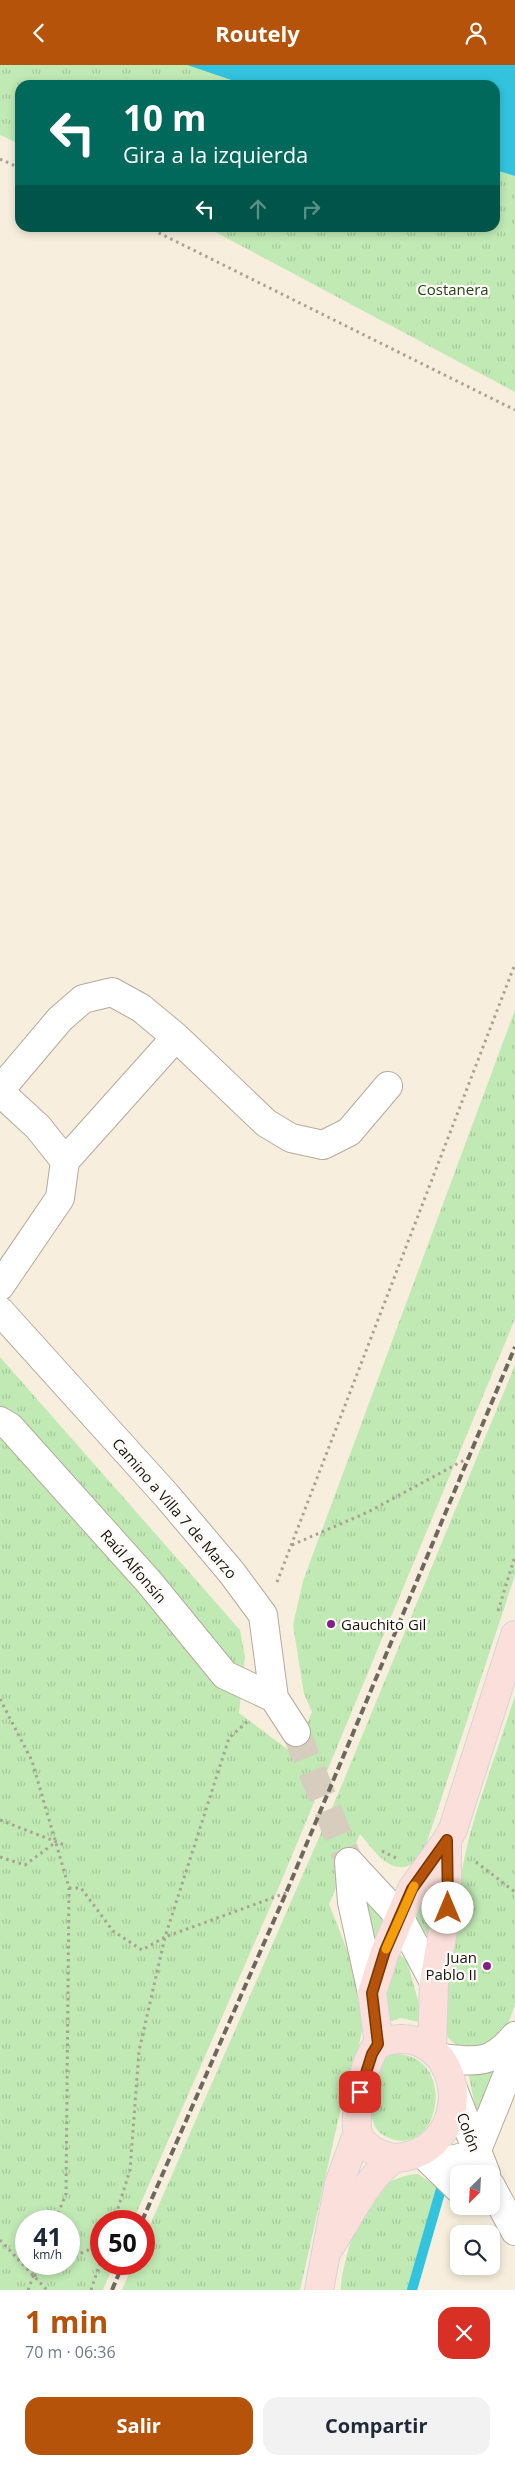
<!DOCTYPE html>
<html lang="es">
<meta charset="utf-8">
<style>
:root{--surface:#fff;--page:#f2f2f3;--text:#1f2937;--muted:#747a83;--accent:#b45309}
body{margin:0;font-family:"Open Sans",sans-serif;background:var(--page);color:var(--text);height:100vh;display:flex;flex-direction:column;font-size:19px;white-space:nowrap}
*{box-sizing:border-box;margin:0}
p{font-size:16px;color:var(--muted)}
.icon{flex:none;width:28px;height:28px;fill:none;stroke:currentColor;stroke-width:2;stroke-linecap:round;stroke-linejoin:round}
.map{position:relative;height:2225px;overflow:hidden}
.sheet{display:flex;flex-direction:column;background:var(--surface);flex:1}
.sheet>*{flex:none}
.banner{position:absolute;left:15px;top:15px;width:485px;height:152px;border-radius:15px;box-shadow:0 2px 8px #0003;background:#00695c;color:#fff;overflow:hidden}
.needle{width:32px;rotate:204deg}
.tools{position:absolute;left:450px;top:2100px;display:grid;gap:10px}
.tools a{display:grid;place-items:center;width:50px;height:50px;border-radius:10px;background:var(--surface);box-shadow:0 2px 8px #0003;font-size:25px}
.speed{position:absolute;left:15px;top:2145px;display:flex;gap:10px;font-size:25px;font-weight:700;text-align:center}
.speed>*{display:grid;place-content:center;width:65px;height:65px;border-radius:50%;background:var(--surface);box-shadow:0 2px 8px #0003;line-height:1}
.speed small{font-size:12px;font-weight:400}
.speed .limit{border:8px solid #d22;background:#fff;color:#111}
.pin{position:absolute;display:grid;place-items:center;width:42px;height:42px;color:#fff;margin:-21px;border-radius:10px;box-shadow:0 2px 8px #0006}
.me{position:absolute;width:55px;margin:-28px;rotate:0deg;stroke-linejoin:round;filter:drop-shadow(0 0 4px #0008)}
.turn{display:flex;align-items:center;gap:18px;height:105px;padding:0 25px;font-size:22px}
.turn .icon{width:65px;height:65px;stroke-width:2.5}
.turn b{display:block;font-size:35px;line-height:42px}
.lanes{display:flex;align-items:center;height:48px;padding:0 25px;background:#0003;justify-content:center;gap:25px;direction:ltr}
.lanes .off{opacity:.35}
.round{display:grid;place-items:center;flex:none;width:52px;height:52px;border-radius:15px;background:var(--page)}
.summary{display:flex;align-items:center;justify-content:space-between;height:85px;padding:0 25px}
h1{font-size:30px;font-weight:700;line-height:38px;color:var(--accent)}
.button{display:flex;gap:10px;margin-top:auto;padding:10px 25px}
.button a{flex:1;height:58px;border-radius:15px;background:var(--accent);color:#fff;font-size:20px;font-weight:700;line-height:58px;text-align:center}
.button a+a{background:var(--page);color:var(--text)}
header{display:flex;justify-content:space-between;align-items:center;height:65px;padding:0 25px;background:var(--accent);color:#fff;font-size:22px;font-weight:700}
.map>svg:first-child{display:block}
</style>
<header><svg class="icon" aria-label="back" viewBox="0 0 24 24"><path d="M15 5l-7 7 7 7"/></svg>Routely<svg class="icon" aria-label="person" viewBox="0 0 24 24"><circle cx="12" cy="8" r="4"/><path d="M4 21q1-7 8-7t8 7"/></svg></header>
<div class="map">
<svg width="515" height="2225" viewBox="0 0 515 2225">
<defs>
<pattern id="grass-tufts" width="24" height="20" patternUnits="userSpaceOnUse" patternTransform="scale(1.25)"><rect width="24" height="20" fill="#c1e9b4"/><path d="M3 7l-1-3M5 7V3M7 7l1-3M15 17l-1-3M17 17v-4M19 17l1-3" fill="none" stroke="#a5c79a"/></pattern>
</defs>
<rect width="100%" height="100%" fill="#f7eedd"/>
<!-- grass -->
<path fill="url(#grass-tufts)" fill-rule="evenodd" d="M0,0H187L246,20H20V79L0,70Z
M495,105L515,111V327L208,163L495,162Z
M515,945V1254L278,1824L133,2156H101V2199H114L103,2225H0V1292L240,1565L245,1592L239,1648L294,1689L312,1647L304,1629L293,1560L303,1516ZM26,2156H69V2199H26Z
M515,1300V1510L426,1780C423,1785 420,1793 416,1796C393,1816 372,1783 360,1769L329,1839L356,1908L363,1961L354,2004L342,2038L300,2225H122L133,2199H144V2174L341,1722Z
M515,1631V1940L504,1970L480,1985C464,1983 452,1983 445,1966C450,1902 454,1831 470,1769C483,1723 500,1677 515,1631Z
M434,1816L436,1821L429,1874L414,1849L428,1818Z
M362,1829L385,1854L374,1876Z
M399,1889L407,1896L423,1953L419,1957L401,1953L388,1957L383,1950L389,1909Z
M391,1989C462,1985 440,2103 383,2070C363,2059 372,2012 382,1996C384,1994 389,1991 391,1989Z
M504,1993L477,2052L468,2006Z
M418,2109L441,2124L412,2225H341C340,2206 357,2152 368,2136C379,2120 399,2110 418,2109Z"/>
<!-- water -->
<path fill="#33c3df" d="M187,0H515V111L495,105V20H246Z"/>
<g fill="none" stroke-linecap="round" stroke-linejoin="round">
<!-- stream -->
<path stroke="#33c3df" stroke-width="10" d="M412,2225L441,2124"/>
<!-- minor-tunnel -->
<path stroke="#d6cdbe" stroke-width="28" stroke-dasharray="28 14" stroke-linecap="butt" d="M296,1667L349,1797"/>
<defs>
<path id="minor" d="M0,1025L60,954L83,934L112,927L141,943L176,972L266,1058L291,1073L323,1080L349,1067L388,1021
M0,1027L38,1062L65,1096L60,1133L0,1221
M65,1096L176,972
M0,1246L167,1431L232,1508L263,1550L274,1633L296,1667
M0,1356L10,1362L149,1517L225,1610L274,1633
M349,1797L399,1851L434,1917
M349,1797L352,1837L372,1928
M441,1993C476,1997 491,2000 515,1971
M453,2024L486,2109
M424,2090L459,2124
M433,2099L468,2091L477,2085L515,1991
M491,2121L515,2166"/>
<path id="major" d="M379,1979L372,1928L385,1887L412,1824L447,1775L453,1764L515,1570
M432,1984L434,1917L447,1843V1775
M329,2183C346,2158 359,2128 379,2107C383,2103 389,2097 393,2094C397,2092 403,2093 408,2091C418,2089 427,2084 434,2077C465,2048 457,1990 416,1976C405,1973 390,1973 379,1979C365,1987 353,2053 358,2069C364,2084 380,2090 394,2093
M319,2225L339,2119L358,2067"/>
</defs>
<!-- minor casing -->
<use href="#minor" stroke="#b4ab9b" stroke-width="30"/>
<!-- major casing -->
<use href="#major" stroke="#d5d5d4" stroke-width="30"/>
<!-- path -->
<path stroke="#a8a294" stroke-width="3" stroke-dasharray="2.5 4" stroke-linecap="butt" d="M0,94L20,103
M147,162L515,345
M292,1480L368,1447L470,1392
M277,1517L515,899
M498,1546L515,1491
M0,1634L32,1696L69,1823L66,2129L55,2156
M0,1755L67,1781
M382,1786L396,1793
M0,1792L25,1800L56,1777
M476,1797L515,1827
M69,1823H81L113,1866L142,1885L165,1872L229,1673L249,1655
M114,2156L130,2105L139,1986L165,1872L286,1828
M0,2175L47,2225
M69,2194L101,2179
M34,2211L59,2199
M28,2225L38,2199
M91,2225L101,2195"/>
<!-- minor -->
<use href="#minor" stroke="#fff" stroke-width="28"/>
<!-- major -->
<use href="#major" stroke="#fbdfda" stroke-width="28"/>
<!-- rail -->
<path stroke="#6d685d" stroke-width="4" stroke-dasharray="8 4" stroke-linecap="butt" d="M142,2156L286,1828L515,1282
M112,2225L123,2199"/>
</g>
<g fill="none" stroke-linecap="round" stroke-linejoin="round">
<defs>
<path id="route" d="M360,2027L372,1989L378,1979L372,1928L385,1886L412,1824L447,1775L448,1843"/>
</defs>
<!-- route casing -->
<use href="#route" stroke="#753606" stroke-width="12"/>
<!-- route -->
<use href="#route" stroke="#b45309" stroke-width="9"/>
<!-- slow -->
<path stroke="#f59e0b" stroke-width="9" d="M386,1884L414,1821"/>
</g>
<!-- markers -->
<g fill="#871e84" stroke="#fefcf8" stroke-width="2">
<circle cx="331" cy="1559" r="5"/>
<circle cx="487" cy="1901" r="5"/>
</g>
<g text-anchor="middle" dominant-baseline="central" stroke-width="4.5" stroke-linejoin="round" paint-order="stroke">
<!-- park labels -->
<g font-size="15" fill="#224712" stroke="#fefcf8">
<text x="453" y="224">Costanera</text>
</g>
<!-- street labels -->
<g font-size="15" fill="#18150f" stroke="#fefcf8">
<text transform="translate(175 1443) rotate(49)">Camino a Villa 7 de Marzo</text>
<text transform="translate(134 1501) rotate(49)">Raúl Alfonsín</text>
<text transform="translate(469 2067) rotate(69)">Colón</text>
</g>
<!-- poi labels -->
<g font-size="15" fill="#18150f" stroke="#fefcf8" text-anchor="start">
<text x="341" y="1559">Gauchito Gil</text>
<text x="477" y="1892" text-anchor="end">Juan<tspan x="477" dy="17">Pablo II</tspan></text>
</g>
</g>
</svg>
<div class="tools">
<a><svg class="needle" viewBox="-14 -14 28 28"><path d="M0-13l5 13h-10z" fill="#e53935"/><path d="M0 13l5-13h-10z" fill="#747a83"/></svg></a>
<a><svg class="icon" aria-label="search" viewBox="0 0 24 24"><circle cx="10" cy="10" r="6"/><path d="M15 15l6 6"/></svg></a>
</div>
<div class="speed"><div>41<small>km/h</small></div><div class="limit">50</div></div>
<div class="pin" style="left:360px;top:2027px;background:#d93025"><svg class="icon" aria-label="arrive" viewBox="0 0 24 24"><path d="M6 21V4h12l-3 4 3 4H6"/></svg></div>
<svg class="me" style="left:448px;top:1843px" viewBox="-20 -20 40 40"><circle r="19" fill="#fff"/><path d="M0-13L10 11 0 6-10 11z" fill="#b45309"/></svg>
<div class="banner">
<div class="turn"><svg class="icon" aria-label="left" viewBox="0 0 24 24"><path d="M17 20v-9H6M10 6l-5 5 5 5"/></svg><div><b>10 m</b>Gira a la izquierda</div></div>
<div class="lanes"><svg class="icon" aria-label="left" viewBox="0 0 24 24"><path d="M17 20v-9H6M10 6l-5 5 5 5"/></svg><svg class="icon off" aria-label="ahead" viewBox="0 0 24 24"><path d="M12 20V5M6 11l6-6 6 6"/></svg><svg class="icon off" aria-label="right" viewBox="0 0 24 24"><path d="M7 20v-9h11M14 6l5 5-5 5"/></svg></div>
</div>
</div>
<section class="sheet">
<div class="summary"><div><h1>1 min</h1><p>70 m · 06:36</p></div><a class="round" style="background:#d93025;color:#fff"><svg class="icon" aria-label="close" viewBox="0 0 24 24"><path d="M6 6l12 12M18 6L6 18"/></svg></a></div>
<div class="button"><a>Salir</a><a>Compartir</a></div>
</section>
